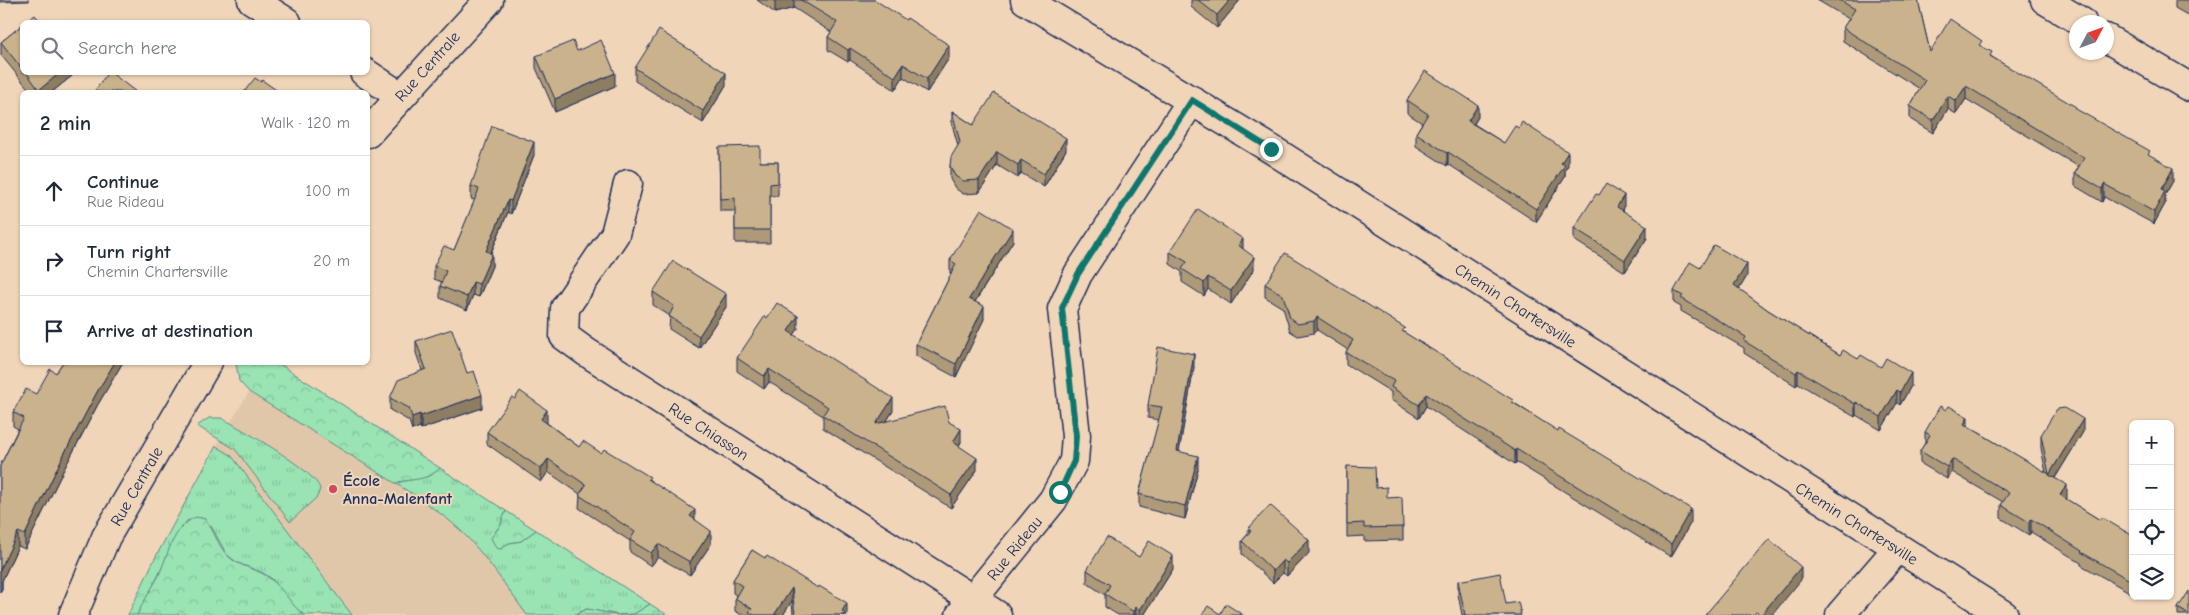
<!DOCTYPE html>
<meta charset="utf-8">
<style>
:root{--surface:#fff;--page:#f2f2f3;--text:#1f2937;--muted:#747a83;--line:#e0e1e3}
body{margin:0;font-family:"Comic Neue",sans-serif;background:var(--page);color:var(--text)}
.controls{position:absolute;right:15px;bottom:15px;display:grid;overflow:hidden;border-radius:8px;box-shadow:0 1px 4px #0004}
.controls button{width:45px;height:45px;display:grid;place-items:center;padding:0;border:0;border-bottom:1px solid var(--line);background:var(--surface);color:var(--text);font:25px sans-serif}
.compass{position:absolute;left:2069px;top:15px;width:45px;height:45px;border-radius:50%;background:var(--surface);box-shadow:0 1px 4px #0004;rotate:49deg}
.stop{position:absolute;width:15px;height:15px;margin:-11px;border:4px solid #0f766e;border-radius:50%;background:#fff}
.stop.end{background:#0f766e;border-color:#fff;box-shadow:0 1px 5px #0008}
.list{margin:0;padding:0;list-style:none}
h2{display:flex;justify-content:space-between;align-items:center;height:65px;margin:0;padding:0 20px;font-size:21px}
h2 small{font-size:16px;font-weight:400;color:var(--muted)}
.list li{display:grid;grid-template-columns:32px 1fr auto;gap:15px;align-items:center;box-sizing:border-box;height:70px;padding:0 20px;border-top:1px solid var(--line)}
.list b{display:block;font-size:19px;white-space:nowrap}
.list p{margin:0;font-size:16px;white-space:nowrap;color:var(--muted)}
.list em{font-size:16px;font-style:normal;color:var(--muted)}
.icon{flex:none;width:28px;height:28px;fill:none;stroke:currentColor;stroke-width:2;stroke-linecap:round;stroke-linejoin:round}
.map{position:relative;flex:none;width:2189px;height:615px;overflow:hidden}
.search{position:absolute;background:var(--surface);box-shadow:0 1px 4px #0004;left:20px;top:20px;width:350px;height:55px;display:flex;align-items:center;gap:12px;box-sizing:border-box;padding:0 18px;border-radius:8px;color:var(--muted);font-size:19px}
.panel{position:absolute;background:var(--surface);box-shadow:0 1px 4px #0004;left:20px;top:90px;width:350px;height:275px;border-radius:8px}
.map>svg:first-child{display:block}
.built{fill:#e1c7a9}
.grass{fill:url(#grass-tufts);stroke:#5a8988}
.forest{fill:url(#forest-crowns);stroke:#5a8988}
.lines{fill:none;stroke-linecap:round;stroke-linejoin:round}
.minor-casing{stroke:#1b2f5e;stroke-width:31}
.tertiary-casing{stroke:#1b2f5e;stroke-width:31}
.minor{stroke:#f1d5b8;stroke-width:28}
.tertiary{stroke:#f1d5b8;stroke-width:28}
.wall{fill:#ae9978;stroke:#1b2f5e}
.shaded-wall{fill:#8d7d62;stroke:#1b2f5e}
.building{fill:#cab28c;stroke:#1b2f5e}
.route{stroke:#0f766e;stroke-width:6}
.poi-dot{fill:#d1495b;stroke:#f1d5b8;stroke-width:2}
.labels{text-anchor:middle;stroke-width:4;stroke-linejoin:round;paint-order:stroke}
.street-label{font-size:16px;fill:#1b2f5e;stroke:#f1d5b8}
.poi-label{font-size:16px;font-weight:bold;fill:#1b2f5e;stroke:#f1d5b8;text-anchor:start}
</style>
<div class="map">
<svg width="2189" height="615" viewBox="0 0 2189 615">
<defs>
<pattern id="grass-tufts" width="24" height="20" patternUnits="userSpaceOnUse" patternTransform="scale(1.25)"><rect width="24" height="20" fill="#9ae3b2"/><path d="M3 7l-1-3M5 7V3M7 7l1-3M15 17l-1-3M17 17v-4M19 17l1-3" fill="none" stroke="#84c39c"/></pattern>
<pattern id="forest-crowns" width="20" height="18" patternUnits="userSpaceOnUse" patternTransform="scale(1.25)"><rect width="20" height="18" fill="#9ae3b2"/><path d="M2 6a3 3 0 1 1 6 0M12 15a3 3 0 1 1 6 0" fill="none" stroke="#84c39c"/></pattern>
</defs>
<rect width="100%" height="100%" fill="#f1d5b8"/>
<filter id="ink" filterUnits="userSpaceOnUse"><feTurbulence type="fractalNoise" baseFrequency=".02" numOctaves="2"/><feDisplacementMap in="SourceGraphic" scale="10" xChannelSelector="R" yChannelSelector="G"/><feConvolveMatrix kernelMatrix="1 2 1 2 8 2 1 2 1" color-interpolation-filters="sRGB"/></filter>
<g filter="url(#ink)">
<!-- built -->
<path class="built" d="M236,362l42,1 389,252h-539l26,-55 62,-114 33,-54 -10,-11z"/>
<!-- grass -->
<g class="grass">
<path d="M209,418h12l10,5c17,10 86,49 89,66l-3,8 -27,25 -55,-73 -38,-23z"/>
<path d="M216,446l15,9 121,160h-48l-9,-7 -23,-29 -9,-6 -25,-10 -11,-8 -16,-29 -23,-6c-16,16 -20,37 -30,56 -6,13 -14,26 -21,39h-9l26,-55z"/>
<path d="M440,468l66,43 -6,15 -6,7 7,16 8,-6 12,-2 15,-11 114,74 -16,10 -16,1 -31,-6 -13,6h-47c-21,-28 -41,-60 -67,-85 -19,-18 -42,-32 -65,-47l35,-7z"/>
</g>
<!-- forest -->
<g class="forest">
<path d="M236,363h42l162,105c-14,14 -28,10 -45,15l-146,-91 -10,-11z"/>
<path d="M506,511l30,19 -15,11 -12,2 -8,6 -5,-1 -5,-10 9,-12z"/>
<path d="M196,517l9,2c9,11 13,27 23,37 12,12 31,12 44,24 12,10 19,25 32,35h-167c6,-13 14,-25 21,-38 10,-21 14,-50 38,-60z"/>
<path d="M650,604l17,11h-48l15,-1z"/>
<path d="M587,609l31,6h-44z"/>
</g>
<g class="lines">
<!-- minor casing -->
<g class="minor-casing">
<g id="minor">
<path d="M252,0l35,22"/>
<path d="M2045,0l37,22"/>
<path d="M2106,38l83,49"/>
<path d="M364,72l36,24"/>
<path d="M628,184l-13,50 -50,74 -1,28 22,16 411,263"/>
<path d="M960,615l93,-115 21,-39 2,-25 -14,-127 16,-35 114,-174"/>
<path d="M1840,615l57,-66"/>
</g>
</g>
<!-- tertiary casing -->
<g class="tertiary-casing">
<g id="tertiary">
<path d="M1025,0l246,149 733,466"/>
<path d="M368,133l121,-133"/>
<path d="M73,615l33,-78 102,-175"/>
</g>
</g>
<!-- minor -->
<use href="#minor" class="minor"/>
<!-- tertiary -->
<use href="#tertiary" class="tertiary"/>
</g>
<!-- wall -->
<g class="wall">
<path d="M0,0h29v1l-29,1z"/>
<path d="M757,0h118l74,58 -22,34 -24,-15 -8,13 -45,-30 -2,2 -20,-12v-13l3,-5 -37,-24 -19,5z"/>
<path d="M1191,0h49l-23,28 -26,-21z"/>
<path d="M1817,0h101l12,52 52,-5 10,10 158,99 23,25 -8,14v9l-11,20 -50,-27 -2,5 -27,-16v-13l4,-6 -113,-68 -10,15 -8,-5 -15,24 -23,-14v-13l10,-17 -77,-48v-13l6,-9z"/>
<path d="M2175,0h14v16l-14,-8z"/>
<path d="M22,25v47h51v3l-21,17h-21l-30,-37v-13z"/>
<path d="M577,51l38,35 -60,26 -19,-44v-12z"/>
<path d="M635,68l91,17 -23,38 -68,-42z"/>
<path d="M1407,100l71,17 -4,7 30,19 64,22 -3,5v7l-29,45 -88,-58 -1,2 -31,-20v-13l6,-10 -15,-10z"/>
<path d="M952,111l21,14 93,25 -22,37 -23,-14 -3,5 -21,-13 -18,28 -16,1 -8,-6 -5,-9v-13l8,-20 -6,-22z"/>
<path d="M719,147l41,15h18v34h-8v47h-35v-32h-15z"/>
<path d="M534,155l-23,59 -3,-2 -17,41 1,13 -13,31 -6,-2 -6,15 -27,-12v-12l2,-4 -8,-3v-13l20,-16 21,-50 -4,-1v-13z"/>
<path d="M1624,208l-1,2 24,28 -22,34 -51,-32v-12z"/>
<path d="M1013,241l-38,61 9,17 -28,58 -40,-21v-12l35,-70 -1,-1v-13z"/>
<path d="M1243,249l11,20 -23,35 -23,-15 -4,7 -22,-14v-10l-12,-8v-12z"/>
<path d="M1700,268l47,8 -8,13 29,21 72,45 18,4 53,27 -11,19 -3,-2 -16,27 -25,-15 -1,2 -57,-34 -2,3 -52,-33v-5l-63,-37v-4l-7,-4v-12z"/>
<path d="M1265,284l140,49 108,69 178,120 -20,35 -155,-95 -1,2 -89,-58 -7,12 -28,-18v-8l-45,-28v-12l2,-2 -31,-20 -3,3 -16,3 -8,-5 -7,-23 -18,-11z"/>
<path d="M653,292l73,15 -27,41 -30,-19 1,-13 -17,-11z"/>
<path d="M767,318l31,11 -4,6 99,76 -7,11h63l12,20 -2,4 18,24 -26,38 -128,-80v-12l-54,-34 -5,7 -27,-18v-13z"/>
<path d="M416,341l51,32 15,35 -61,21 -1,-2 -8,3 -3,-9 -19,-11v-12l32,-28 -6,-17z"/>
<path d="M63,362h60l-26,44 -35,67 -37,76 -7,-3 -16,35v8l-2,3v-126l18,-37 -5,-3v-14l23,-18 20,-21z"/>
<path d="M1194,367l-15,84 19,18 -13,50 -46,-12v-13l20,-74 -11,-2v-13z"/>
<path d="M547,423l32,24 22,6 49,27 45,39 16,25 -21,31 -32,-18 -7,9 -21,-14v-11l-51,-33 1,-14 -32,-22 -7,10 -54,-38v-12z"/>
<path d="M1968,426l78,47 -5,-25v-13l42,-3 -28,46 12,20 -1,1 34,21 33,16v58l-52,-29v-2l-50,-31 -2,3 -28,-17v-13l2,-3 -51,-30 -5,7 -27,-16v-12l5,-8v-11z"/>
<path d="M1347,466l29,22 11,10 16,29v13l-39,1v-5l-17,1z"/>
<path d="M1248,529l61,24 -22,23 -4,-3 -10,10 -31,-29v-13l6,-7z"/>
<path d="M752,550l95,65h-54l-1,-14 -9,14h-41l-7,-4v-13l1,-3 -3,-2v-13z"/>
<path d="M1139,557l34,12 -29,46h-26l-13,-8v-12l-18,-12v-13z"/>
<path d="M1458,581l48,23 15,11h-59l-4,-21z"/>
<path d="M2178,608l11,7h-11z"/>
</g>
<!-- shaded-wall -->
<g class="shaded-wall">
<path d="M775,0h19v8l-19,5z"/>
<path d="M1230,0h10l-23,28v-13z"/>
<path d="M949,45v13l-22,34v-13z"/>
<path d="M850,48v12l-2,2v-12z"/>
<path d="M903,64v13l-8,13v-13z"/>
<path d="M61,72h12v3l-21,17h-13v-2z"/>
<path d="M615,73v13l-60,26v-13z"/>
<path d="M726,73v12l-23,38v-12z"/>
<path d="M1966,86v13l-10,15v-13z"/>
<path d="M1948,96v13l-15,24v-13z"/>
<path d="M1478,105v12l-10,16v-12z"/>
<path d="M1066,138v12l-22,37v-13z"/>
<path d="M534,142v13l-23,59v-13z"/>
<path d="M997,152v13l-18,28v-13z"/>
<path d="M1448,152v12l-1,2v-13z"/>
<path d="M1568,152v13l-3,5v7l-29,45v-13l25,-46z"/>
<path d="M1021,160v13l-3,5v-13z"/>
<path d="M2173,168v13l-8,14v9l-11,20v-12l8,-23z"/>
<path d="M2104,184v13l-2,5v-13z"/>
<path d="M1624,195v13l-7,12v-13z"/>
<path d="M508,200v12l-22,52v-13z"/>
<path d="M1647,226v12l-22,34v-12z"/>
<path d="M1013,229v12l-44,70v-12z"/>
<path d="M1243,239v12l-5,-6z"/>
<path d="M492,254v12l-13,31v-13z"/>
<path d="M1254,257v12l-23,35v-13z"/>
<path d="M1747,264v12l-13,22v-13z"/>
<path d="M1208,277v12l-4,7v-13z"/>
<path d="M473,282v13l-6,15v-13z"/>
<path d="M726,294v13l-27,41v-12z"/>
<path d="M984,306v13l-28,58v-13z"/>
<path d="M798,316v13l-10,15v-13z"/>
<path d="M1317,317v13l-3,3v-12z"/>
<path d="M1194,354v13l-17,96v-12z"/>
<path d="M115,362h8l-26,44 -35,67 -37,76v-14l37,-77 35,-66z"/>
<path d="M769,369v13l-5,7v-13z"/>
<path d="M1798,370v13l-2,3v-13z"/>
<path d="M1911,373v13l-11,19v-13z"/>
<path d="M1897,390v13l-16,27v-13z"/>
<path d="M1426,394v12l-7,12v-13z"/>
<path d="M482,395v13l-61,21v-13z"/>
<path d="M893,398v13l-17,26v-13z"/>
<path d="M1856,402v13l-1,2v-13z"/>
<path d="M547,410v13l-6,9v-13z"/>
<path d="M420,414v13l-8,3v-13z"/>
<path d="M1968,417v13l-4,-6z"/>
<path d="M2083,419v13l-34,56v-13z"/>
<path d="M961,429v13l-8,13v-13z"/>
<path d="M1516,449v13l-1,2v-13z"/>
<path d="M1198,456v13l-13,50v-13z"/>
<path d="M977,458v12l-26,38v-13z"/>
<path d="M548,459v13l-7,10v-13z"/>
<path d="M1952,459v13l-5,7v-12z"/>
<path d="M2067,485v13l-7,10v-13z"/>
<path d="M1691,509v13l-20,35v-13z"/>
<path d="M695,510v13l-5,-7z"/>
<path d="M2031,519v13l-2,3v-13z"/>
<path d="M711,531v13l-21,31v-13z"/>
<path d="M18,532v14l-16,35v8l-2,3v-22z"/>
<path d="M1309,540v13l-22,23v-13z"/>
<path d="M658,544v13l-7,9v-13z"/>
<path d="M1173,556v13l-29,46h-4v-5z"/>
<path d="M1283,560v13l-10,10v-12z"/>
<path d="M1801,567v13l-29,35h-11z"/>
<path d="M792,588v13l-9,14h-9z"/>
<path d="M847,603v12h-5v-4z"/>
<path d="M1136,607v8h-2v-3z"/>
</g>
<!-- building -->
<g class="building">
<path d="M801,0h74l31,20 1,-2 42,27 -22,34 -24,-15 -8,13 -45,-29 -2,2 -20,-13 9,-15z"/>
<path d="M1198,0h32l-13,15z"/>
<path d="M1839,0h79l12,52 20,-33 32,22 -3,4 13,7 -2,4 86,51v2l74,42 -2,3 25,14 -11,21 3,2 -11,21 -50,-28 -2,5 -27,-16 9,-15 -118,-72 -10,15 -8,-5 -15,24 -23,-14 15,-26 -82,-52 12,-19z"/>
<path d="M35,15l6,7h-15z"/>
<path d="M22,25v44l-21,-27z"/>
<path d="M659,30l67,43 -23,38 -68,-43z"/>
<path d="M601,40l14,33 -60,26 -19,-43 37,-15 4,10z"/>
<path d="M1425,71l53,34 -10,16 36,22 11,-17 4,2 3,-6 46,30 -7,11 4,2 -29,44 -88,-57 -1,1 -31,-20 12,-19 -21,-14z"/>
<path d="M26,72h35l-22,18z"/>
<path d="M108,72h2l26,20h-42z"/>
<path d="M255,78l6,4 1,-2 17,12h-35z"/>
<path d="M994,93l72,45 -22,36 -23,-14 -3,5 -21,-13 -18,28 -16,1 -8,-5 -5,-10 1,-9 9,-15 -8,-31 21,14z"/>
<path d="M492,126l42,16 -23,59 -3,-1 -22,51 6,3 -13,30 -6,-2 -6,15 -27,-11 6,-15 -12,-5 10,-20 10,4 25,-61 -8,-3z"/>
<path d="M760,146v16h18v21l-8,1v46h-35v-32l-15,1 -1,-52z"/>
<path d="M1606,184l18,11 -7,12 30,19 -22,34 -51,-32 22,-34 3,1z"/>
<path d="M981,209l32,20 -44,70 15,7 -28,58 -40,-20 40,-80 -6,-4z"/>
<path d="M1198,209l45,30 -5,6 16,12 -23,34 -23,-14 -4,6 -22,-14 5,-7 -17,-10z"/>
<path d="M1714,245l33,19 -13,21 34,25 72,45 3,-5 15,9 3,-4 20,12 5,-9 25,15 -11,19 -3,-2 -16,27 -25,-15 -1,2 -57,-34 -2,3 -52,-32 2,-4 -65,-39 2,-2 -9,-5 16,-29 10,6z"/>
<path d="M1285,253l120,75 -3,3 111,69 -1,2 46,29 1,-2 132,80 -20,35 -155,-95 -1,2 -89,-57 -7,11 -28,-18 3,-6 -48,-29 7,-12 -36,-23 -3,4 -16,3 -8,-6 -7,-23 -18,-11z"/>
<path d="M673,261l53,33 -27,42 -30,-20 5,-10 -21,-14z"/>
<path d="M777,303l21,13 -10,15 105,67 -17,26 69,-18 4,16 12,7 -8,13 24,16 -26,37 -128,-80 5,-8 -59,-38 -5,7 -27,-18 28,-42 2,2z"/>
<path d="M452,329l15,44 7,-2 8,24 -61,21 -1,-2 -8,3 -3,-9 -19,-10 8,-18 28,-11 -10,-28z"/>
<path d="M1158,347l36,7 -17,97 21,5 -13,50 -46,-12 23,-87 -14,-2z"/>
<path d="M63,362h52l-18,30 -35,66 -37,77 -7,-3 -18,38v-104l24,-48 -11,-6 13,-23 10,5 14,-25 6,4z"/>
<path d="M520,391l27,19 -6,9 38,28 4,-6 18,12 3,-4 46,28 -2,2 47,31 -5,6 21,15 -21,31 -32,-18 -7,9 -21,-13 5,-8 -56,-37 7,-10 -38,-26 -7,10 -54,-37 25,-35 3,2z"/>
<path d="M1940,406l6,4 3,-4 19,11 -4,7 85,50 -8,-39 16,-26 8,-1 18,11 -34,56 18,10 -7,10 40,25 1,-3 32,19v46l-52,-30 1,-1 -51,-32 -2,3 -28,-17 8,-12 -57,-34 -5,8 -27,-16 10,-16 -5,-3z"/>
<path d="M1347,466l28,1 1,21 11,-1v11l15,-1 1,30 -39,1v-5l-17,1z"/>
<path d="M1270,505l39,35 -22,23 -4,-3 -10,11 -31,-30 9,-10 -3,-2z"/>
<path d="M1107,537l32,20 10,-16 24,15 -33,54 -4,-3 -2,5 -29,-18 5,-9 -23,-15z"/>
<path d="M1769,539l32,28 -40,48 -5,-3 -3,3h-48z"/>
<path d="M752,550l13,8 2,-2 51,32 1,-2 28,17 -5,8 3,2 -1,1 1,1h-50l-3,-27 -18,27h-20l-5,-3 3,-3 -17,-11 7,-12 -9,-6z"/>
<path d="M1500,573l6,31 12,-2 3,13h-56l-7,-34z"/>
<path d="M2189,591v24l-11,-7z"/>
<path d="M1226,604l17,11h-41l6,-9 12,8z"/>
</g>
</g>
<g class="lines" filter="url(#ink)">
<!-- route -->
<path class="route" d="M1060,492l14,-31 2,-25 -14,-128 16,-34 114,-174 79,49"/>
</g>
<!-- markers -->
<circle class="poi-dot" cx="333" cy="489" r="5"/>
<g class="labels">
<!-- street labels -->
<g class="street-label">
<text transform="translate(427 66) rotate(-48)" y="6">Rue Centrale</text>
<text transform="translate(1516 305) rotate(33)" y="6">Chemin Chartersville</text>
<text transform="translate(709 431) rotate(33)" y="6">Rue Chiasson</text>
<text transform="translate(136 486) rotate(-60)" y="6">Rue Centrale</text>
<text transform="translate(1857 523) rotate(32)" y="6">Chemin Chartersville</text>
<text transform="translate(1014 548) rotate(-51)" y="6">Rue Rideau</text>
</g>
<!-- poi labels -->
<g class="poi-label">
<text x="343" y="486">École<tspan x="343" dy="18">Anna-Malenfant</tspan></text>
</g>
</g>
</svg>
<div class="controls">
<button>+</button>
<button>−</button>
<button><svg class="icon" aria-label="locate" viewBox="0 0 24 24"><circle cx="12" cy="12" r="6"/><path d="M12 2v4M12 18v4M2 12h4M18 12h4"/></svg></button>
<button><svg class="icon" aria-label="layers" viewBox="0 0 24 24"><path d="M12 4l9 5-9 5-9-5zM3 14l9 5 9-5"/></svg></button>
</div>
<svg class="compass" viewBox="-18 -18 36 36"><path d="M0-13l5 13h-10z" fill="#e53935"/><path d="M0 13l5-13h-10z" fill="#747a83"/></svg>
<div class="stop" style="left:1060px;top:492px"></div>
<div class="stop end" style="left:1271px;top:149px"></div>
<div class="search"><svg class="icon" aria-label="search" viewBox="0 0 24 24"><circle cx="10" cy="10" r="6"/><path d="M15 15l6 6"/></svg>Search here</div>
<section class="panel">
<h2>2 min<small>Walk · 120 m</small></h2>
<ul class="list">
<li><svg class="icon" aria-label="ahead" viewBox="0 0 24 24"><path d="M12 20V5M6 11l6-6 6 6"/></svg><div><b>Continue</b><p>Rue Rideau</p></div><em>100 m</em></li>
<li><svg class="icon" aria-label="right" viewBox="0 0 24 24"><path d="M7 20v-9h11M14 6l5 5-5 5"/></svg><div><b>Turn right</b><p>Chemin Chartersville</p></div><em>20 m</em></li>
<li><svg class="icon" aria-label="arrive" viewBox="0 0 24 24"><path d="M6 21V4h12l-3 4 3 4H6"/></svg><div><b>Arrive at destination</b></div></li>
</ul>
</section>
</div>
